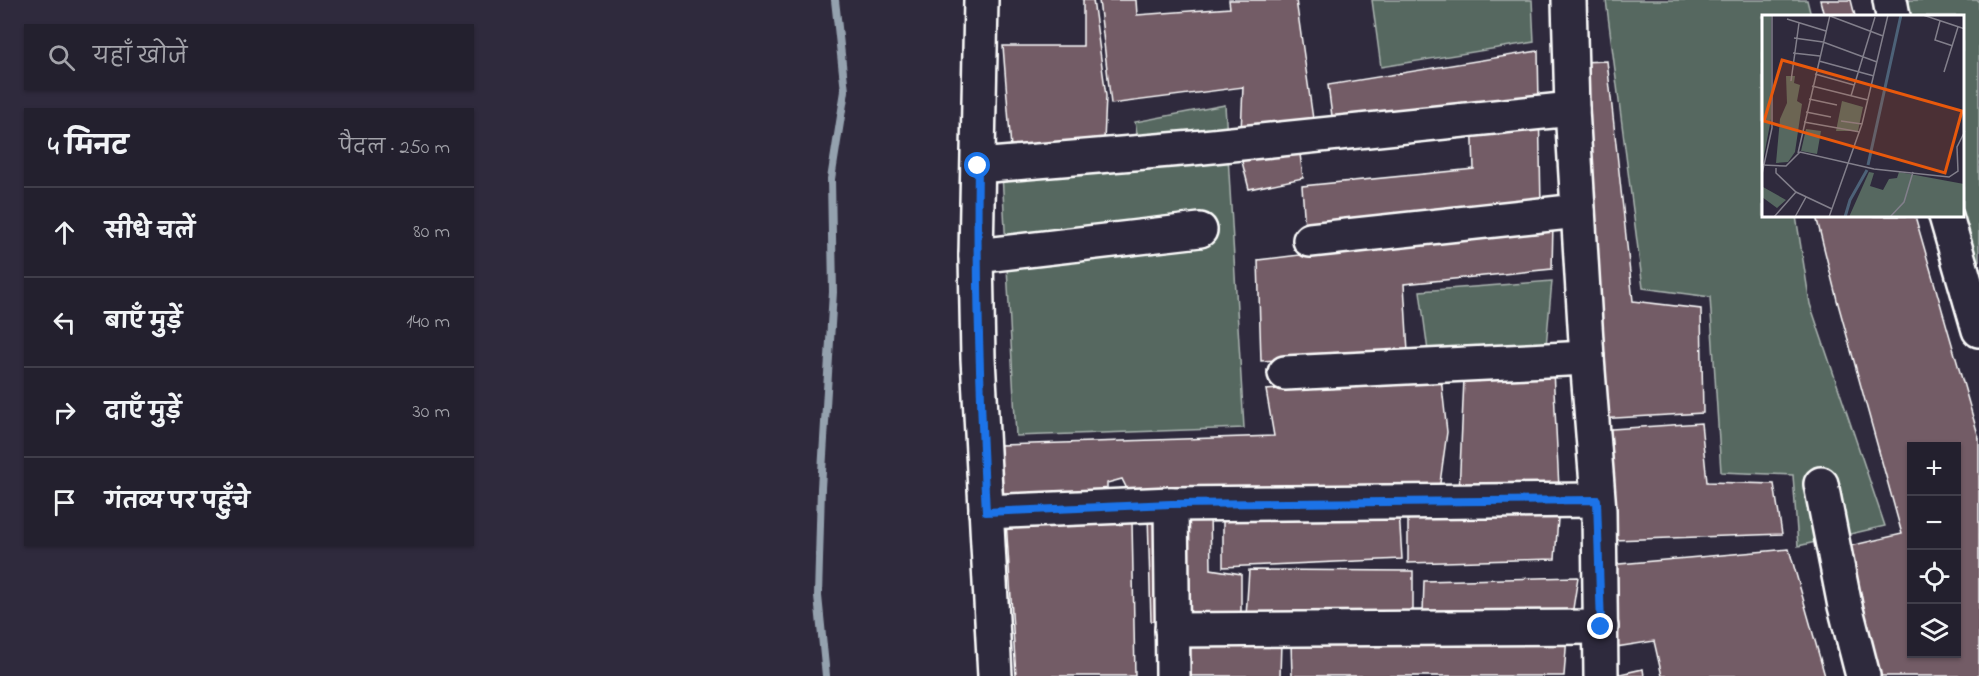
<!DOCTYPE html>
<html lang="hi">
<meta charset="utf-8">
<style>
:root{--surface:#23202e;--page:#2f2d3a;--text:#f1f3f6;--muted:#a3a3aa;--line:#403e4a}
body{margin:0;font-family:"Indie Flower","Playpen Sans Deva",sans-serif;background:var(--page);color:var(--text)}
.controls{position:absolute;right:18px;bottom:18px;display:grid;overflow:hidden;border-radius:0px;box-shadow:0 2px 4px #0004}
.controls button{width:54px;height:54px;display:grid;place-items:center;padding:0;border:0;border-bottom:2px solid var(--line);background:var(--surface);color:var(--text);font:30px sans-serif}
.stop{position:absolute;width:18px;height:18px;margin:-14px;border:4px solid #1a73e8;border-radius:50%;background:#fff}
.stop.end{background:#1a73e8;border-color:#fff;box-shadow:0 2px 6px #0008}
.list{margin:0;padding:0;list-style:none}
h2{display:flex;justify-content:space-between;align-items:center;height:78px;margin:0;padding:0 24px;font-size:26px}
h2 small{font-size:20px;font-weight:400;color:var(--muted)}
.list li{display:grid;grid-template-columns:39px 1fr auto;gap:18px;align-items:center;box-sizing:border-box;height:90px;padding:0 24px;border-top:2px solid var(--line)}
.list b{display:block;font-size:22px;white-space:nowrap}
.list em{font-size:20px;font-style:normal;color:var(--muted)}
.icon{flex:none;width:33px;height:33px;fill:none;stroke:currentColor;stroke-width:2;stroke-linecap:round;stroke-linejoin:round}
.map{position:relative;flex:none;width:1979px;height:676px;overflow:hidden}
.search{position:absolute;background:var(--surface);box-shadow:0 2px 4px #0004;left:24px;top:24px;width:450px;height:66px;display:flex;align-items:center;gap:15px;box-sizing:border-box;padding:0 21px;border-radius:0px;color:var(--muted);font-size:22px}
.panel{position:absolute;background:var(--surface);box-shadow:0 2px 4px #0004;left:24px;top:108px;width:450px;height:438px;border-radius:0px}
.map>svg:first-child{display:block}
.green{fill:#566860;stroke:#aab4b0;stroke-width:1.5}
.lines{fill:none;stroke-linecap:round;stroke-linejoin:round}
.stream{stroke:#94a1ae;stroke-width:8}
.building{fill:#735b66;stroke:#fff;stroke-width:1.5;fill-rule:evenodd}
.minor-casing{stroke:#fff;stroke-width:38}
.secondary-casing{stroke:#fff;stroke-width:38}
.minor{stroke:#2f2a3d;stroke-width:33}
.secondary{stroke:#2f2a3d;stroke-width:33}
.route{stroke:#1a73e8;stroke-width:8}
.inset-river{fill:none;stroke:#4d6278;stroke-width:3}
.inset-road{fill:none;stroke:#827f8b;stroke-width:1.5}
.view{fill:#e8590c;fill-opacity:0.15;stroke:#e8590c;stroke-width:3}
.inset-edge{fill:none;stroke:#fff;stroke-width:3}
</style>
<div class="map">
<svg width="1979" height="676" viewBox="0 0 1979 676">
<rect width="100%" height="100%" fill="#2f2a3d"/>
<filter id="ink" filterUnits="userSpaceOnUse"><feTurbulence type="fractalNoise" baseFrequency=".0167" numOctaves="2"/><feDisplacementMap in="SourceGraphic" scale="12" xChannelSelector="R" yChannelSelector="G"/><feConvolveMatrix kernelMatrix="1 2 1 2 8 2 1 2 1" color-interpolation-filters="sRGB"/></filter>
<g filter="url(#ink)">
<!-- green -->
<g class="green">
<path d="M1372,0h160l2,42 -153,25z"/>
<path d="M1606,0h201l4,16h-48v200h33l14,88 75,222 -87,20 -5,-71 -72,-3 -11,-175 -67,-9z"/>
<path d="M1909,0h70v271l-16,-56 -1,-199h-52z"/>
<path d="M1225,105l19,323 -228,8 -14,-263 139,-17 -6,-34z"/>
<path d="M1552,281l-6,65 -118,5 -8,-60z"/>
</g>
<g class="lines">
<!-- stream -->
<path class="stream" d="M826,676l-8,-80 3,-108 12,-196 -2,-113 14,-88 -10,-91"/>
</g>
<!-- building -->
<g class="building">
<path d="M1083,0h10l13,96 -2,45 -93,7 -8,-102h80z"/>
<path d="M1099,0h37l1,15 93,-7 -1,-8h67l19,133 -18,-3 6,48 -54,11 -9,-35 3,-67 -132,17z"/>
<path d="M1820,0h31l4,16h-31z"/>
<path d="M1538,51l3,155 -236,22 -3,-42 172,-17 -2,-53 -139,8 -5,-39z"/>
<path d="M1607,61l26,240 68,8 2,104 -105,6 -18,-357z"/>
<path d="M1816,216h99l64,222v238h-113l-47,-123 83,-19 -65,-234zM1912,446h44v208h-44z"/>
<path d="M1553,224l-1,45 -148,15 4,68 -147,9 -3,-101z"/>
<path d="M1553,370l6,118 -100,4 5,-113z"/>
<path d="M1441,378l6,54 -8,58 -308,7 -9,-18 -15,4v12l-104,2 -3,-52 274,-9 -8,-46z"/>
<path d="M1701,423l6,59 67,2 8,50 -168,6 -17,-110z"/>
<path d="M1559,505l-4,54 -147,4v-54z"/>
<path d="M1399,511l3,48 -179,8v-49z"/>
<path d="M1210,512l1,57 30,5v49l-90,-2 -3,-107z"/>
<path d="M1006,520l126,2 3,154h-119z"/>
<path d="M1789,549l36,127h-163l-8,-35 -51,8 5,-84z"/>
<path d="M1249,570l164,1v41l-167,5z"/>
<path d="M1578,577l-6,38 -149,-1 1,-33z"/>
<path d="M1567,636l-3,40h-272l-1,-34z"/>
<path d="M1159,638l122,4 -1,34h-124z"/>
<path d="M1643,669l1,7h-33z"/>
</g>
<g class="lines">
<!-- minor casing -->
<g class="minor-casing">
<g id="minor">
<path d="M1569,0l3,109 15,249 12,152 2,166"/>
<path d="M1890,0l3,16"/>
<path d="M978,166l215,-18 379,-39"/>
<path d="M1946,216l33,114"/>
<path d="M1310,240l268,-29"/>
<path d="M976,256l224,-26"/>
<path d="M1285,373l302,-15"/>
<path d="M1821,484l24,122 18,70"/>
<path d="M1171,504l2,172"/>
<path d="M986,512l185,-8 426,-4"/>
<path d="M1172,630l429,-3"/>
</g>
</g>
<!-- secondary casing -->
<g class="secondary-casing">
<path id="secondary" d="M981,0l-5,256 2,102 17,318"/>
</g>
<!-- minor -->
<use href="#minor" class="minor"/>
<!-- secondary -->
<use href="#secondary" class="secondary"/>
</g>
</g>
<g class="lines" filter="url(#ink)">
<!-- route -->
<path class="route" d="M978,166c-2,116 2,231 8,346l185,-8 426,-4 4,127"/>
</g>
<!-- overview -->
<g transform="translate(1762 15)">
<rect width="202" height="202" fill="#2f2a3d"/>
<path d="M0,0h9v104l-8,42zM24,61h9l-1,7 6,2 -3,16 5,3 -7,48 -7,10 -12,1 4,-44 7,-16zM80,86l21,6 -5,24h-22zM44,114l15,2 -4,23 -16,-3zM107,157l5,1 -4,13 13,4 6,-11 8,-1 2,-6 65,12v33h-115zM1,172l23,13 -9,8 -15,-11z" fill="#566860"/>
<path class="inset-river" d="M106,150l33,-150M83,202l5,-17 17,-30"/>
<path class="inset-road" d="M161,0l42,14M68,1l53,20M25,4l39,12M178,6l-5,19 18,6M32,23l29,4 54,20M31,38l27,3M57,46l55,15M182,57l14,-45M53,59l39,11M29,66l8,-58M50,71l56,14M89,81l24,-79M47,84l28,6M44,97l25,5M79,106l21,3M42,107l56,10M36,138l32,-138M0,150l24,1 14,-14 74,17 75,8 9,-6 -1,-24 8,-16M14,153v5l20,19 36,17M0,159l10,-46v-113M12,202l22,-25M33,202l11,-20M67,202l33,-93 26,-109M128,202l14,-15 9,-30"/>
<path class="view" d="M20,45l180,51 -17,62 -181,-52z"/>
<rect width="202" height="202" class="inset-edge"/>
</g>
</svg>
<div class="controls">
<button>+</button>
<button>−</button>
<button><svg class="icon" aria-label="locate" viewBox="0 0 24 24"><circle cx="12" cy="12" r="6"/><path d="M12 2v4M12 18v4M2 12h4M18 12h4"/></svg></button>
<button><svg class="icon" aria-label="layers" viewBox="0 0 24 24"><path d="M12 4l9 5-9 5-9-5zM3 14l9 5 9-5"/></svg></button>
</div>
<div class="stop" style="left:978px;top:166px"></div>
<div class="stop end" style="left:1601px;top:627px"></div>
<div class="search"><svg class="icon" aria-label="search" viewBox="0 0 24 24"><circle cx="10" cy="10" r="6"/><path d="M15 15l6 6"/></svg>यहाँ खोजें</div>
<section class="panel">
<h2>4 मिनट<small>पैदल · 250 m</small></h2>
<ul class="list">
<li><svg class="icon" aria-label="ahead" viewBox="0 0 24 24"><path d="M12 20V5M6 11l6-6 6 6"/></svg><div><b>सीधे चलें</b></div><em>80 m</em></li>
<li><svg class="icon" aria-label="left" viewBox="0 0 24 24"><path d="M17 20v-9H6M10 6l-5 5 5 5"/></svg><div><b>बाएँ मुड़ें</b></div><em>140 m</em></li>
<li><svg class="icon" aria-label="right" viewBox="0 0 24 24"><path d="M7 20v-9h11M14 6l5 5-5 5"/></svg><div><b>दाएँ मुड़ें</b></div><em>30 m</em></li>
<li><svg class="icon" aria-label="arrive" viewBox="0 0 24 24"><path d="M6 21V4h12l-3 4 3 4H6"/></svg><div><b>गंतव्य पर पहुँचे</b></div></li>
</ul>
</section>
</div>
